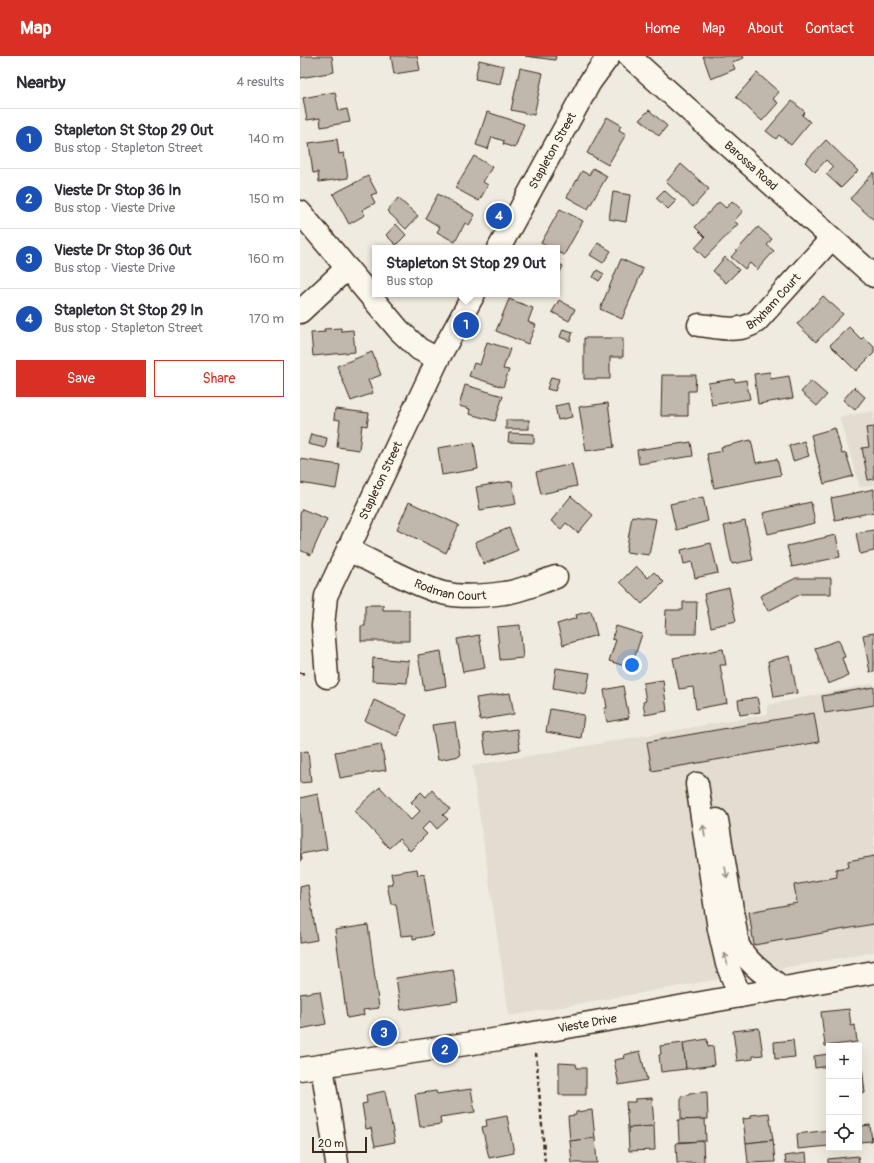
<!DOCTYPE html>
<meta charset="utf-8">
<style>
:root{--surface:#fff;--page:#f7f7f7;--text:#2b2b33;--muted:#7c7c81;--line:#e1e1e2;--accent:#d93025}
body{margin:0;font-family:Pangolin,sans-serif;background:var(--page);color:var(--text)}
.controls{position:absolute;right:12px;bottom:12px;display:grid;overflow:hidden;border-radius:0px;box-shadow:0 4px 16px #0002}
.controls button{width:36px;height:36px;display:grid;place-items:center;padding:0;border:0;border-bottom:1px solid var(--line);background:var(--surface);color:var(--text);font:20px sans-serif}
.scale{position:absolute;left:12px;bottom:10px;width:55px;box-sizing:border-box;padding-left:4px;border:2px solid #3b2a1e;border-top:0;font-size:11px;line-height:14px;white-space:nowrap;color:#3b2a1e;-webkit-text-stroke:3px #fbf7ec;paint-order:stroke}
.you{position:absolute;left:332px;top:609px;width:14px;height:14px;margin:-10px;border:3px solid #fff;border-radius:50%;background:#1a73e8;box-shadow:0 0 0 6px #1a73e833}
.badge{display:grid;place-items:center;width:26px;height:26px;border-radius:50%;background:var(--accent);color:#fff;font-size:13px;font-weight:700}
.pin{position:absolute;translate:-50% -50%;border:2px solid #fff;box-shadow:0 1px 4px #0006}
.popup{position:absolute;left:72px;top:189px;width:188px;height:52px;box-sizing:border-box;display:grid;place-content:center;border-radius:0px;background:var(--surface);filter:drop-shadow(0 1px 3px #0005);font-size:13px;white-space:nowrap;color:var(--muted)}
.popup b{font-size:15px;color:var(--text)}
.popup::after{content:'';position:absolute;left:50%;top:100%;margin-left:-8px;border:8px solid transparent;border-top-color:var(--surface)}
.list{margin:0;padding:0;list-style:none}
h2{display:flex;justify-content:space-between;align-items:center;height:52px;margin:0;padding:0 16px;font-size:17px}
h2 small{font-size:13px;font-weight:400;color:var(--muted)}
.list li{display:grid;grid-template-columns:26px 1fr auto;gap:12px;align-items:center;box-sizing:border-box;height:60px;padding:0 16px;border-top:1px solid var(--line)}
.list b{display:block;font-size:15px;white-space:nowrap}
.list p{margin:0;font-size:13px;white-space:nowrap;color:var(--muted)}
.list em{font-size:13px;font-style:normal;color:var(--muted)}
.actions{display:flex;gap:8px;padding:12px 16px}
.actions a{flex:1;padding:9px 0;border:1px solid var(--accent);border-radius:0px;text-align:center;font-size:14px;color:var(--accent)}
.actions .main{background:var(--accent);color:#fff}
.icon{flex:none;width:22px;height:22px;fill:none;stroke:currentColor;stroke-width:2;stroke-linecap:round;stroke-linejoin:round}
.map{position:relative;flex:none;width:574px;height:1107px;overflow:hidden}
header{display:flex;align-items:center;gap:24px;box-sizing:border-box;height:56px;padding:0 20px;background:var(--accent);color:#fff}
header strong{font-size:19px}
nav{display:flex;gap:22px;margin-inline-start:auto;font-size:14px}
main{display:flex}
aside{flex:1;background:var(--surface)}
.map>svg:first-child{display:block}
.built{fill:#e2dcd1}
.building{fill:#c0b8ad;stroke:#3b2a1e}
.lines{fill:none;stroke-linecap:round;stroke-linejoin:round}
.minor-casing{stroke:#3b2a1e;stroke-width:25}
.path{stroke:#3b2a1e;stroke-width:2.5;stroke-dasharray:4 3;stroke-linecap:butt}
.minor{stroke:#fbf7ec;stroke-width:22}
.oneway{stroke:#9b9085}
.labels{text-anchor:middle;stroke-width:3;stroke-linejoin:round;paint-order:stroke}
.street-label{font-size:12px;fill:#3b2a1e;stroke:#fbf7ec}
</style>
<header>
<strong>Map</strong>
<nav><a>Home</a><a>Map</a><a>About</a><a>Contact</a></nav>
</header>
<main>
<aside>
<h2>Nearby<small>4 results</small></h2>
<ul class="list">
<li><span class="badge" style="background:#1a4fb4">1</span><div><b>Stapleton St Stop 29 Out</b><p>Bus stop · Stapleton Street</p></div><em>140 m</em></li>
<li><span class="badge" style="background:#1a4fb4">2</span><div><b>Vieste Dr Stop 36 In</b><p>Bus stop · Vieste Drive</p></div><em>150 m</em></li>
<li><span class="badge" style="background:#1a4fb4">3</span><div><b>Vieste Dr Stop 36 Out</b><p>Bus stop · Vieste Drive</p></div><em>160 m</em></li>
<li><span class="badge" style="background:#1a4fb4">4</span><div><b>Stapleton St Stop 29 In</b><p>Bus stop · Stapleton Street</p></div><em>170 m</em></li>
</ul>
<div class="actions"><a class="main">Save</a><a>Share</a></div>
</aside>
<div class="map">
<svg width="574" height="1107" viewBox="0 0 574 1107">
<rect width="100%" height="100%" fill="#f0ebe0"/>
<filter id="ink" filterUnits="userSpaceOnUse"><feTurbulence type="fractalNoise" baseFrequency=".025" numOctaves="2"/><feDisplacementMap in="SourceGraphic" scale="8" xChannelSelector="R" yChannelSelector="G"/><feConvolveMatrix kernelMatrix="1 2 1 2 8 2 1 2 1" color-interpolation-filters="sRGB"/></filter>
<g filter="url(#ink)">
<!-- built -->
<g class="built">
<path d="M574,355v74l-14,2 -21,-70z"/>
<path d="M574,627v269l-365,64 -37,-250 296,-52 -1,-9z"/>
</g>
<!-- building -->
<g class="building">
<path d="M0,0h32l2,16 -34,6z"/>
<path d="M91,0h26l3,14 -26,4z"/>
<path d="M225,0h31l-1,4z"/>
<path d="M403,0h40l1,2 -12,4 3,7 -24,10z"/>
<path d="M179,4l25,6 -4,18 -25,-5z"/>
<path d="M220,12l23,5 -9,42 -23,-5z"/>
<path d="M457,17l22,19 -6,7 5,4 -16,18 -26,-24z"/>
<path d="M35,36l4,19 8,-2 3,13 -29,5 -1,-9 -13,2 -4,-22z"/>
<path d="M492,45l13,11 -3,3 8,7 -19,23 -12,-10 -3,4 -10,-8z"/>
<path d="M349,54l18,16 -8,10 -19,-17z"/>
<path d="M187,56l37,12 -9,24 -12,-4 1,-3 -12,-4 -4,12 -12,-4z"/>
<path d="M307,61l14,8 -2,5 7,4 -18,31 -21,-12z"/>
<path d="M37,83l2,15 5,-1 4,25 -29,4 -1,-10 -5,1 -4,-30z"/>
<path d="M526,84l32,31 -17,17 -15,-14 7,-7 -7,-7 -11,12 -10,-10z"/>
<path d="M174,100l18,11 -9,15 5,3 -9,16 -24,-13z"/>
<path d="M381,108l28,25 -16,18 -27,-25z"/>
<path d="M293,112l14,8 -19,33 -21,-12 15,-26 7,4z"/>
<path d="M574,116v48l-24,-21z"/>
<path d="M68,120l9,17 -6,2 4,8 -13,7 3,5 -16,9 -16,-30z"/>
<path d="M364,134l12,11 -8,8 -12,-11z"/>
<path d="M313,136l17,3 -4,27 -17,-3z"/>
<path d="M138,138l37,21 -6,10 -4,-2 -10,19 -18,-10 3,-5 -15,-9z"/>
<path d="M98,142l20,18 -12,13 -19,-18z"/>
<path d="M432,145l11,10 -9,10 4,3 -33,34 -10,-10 10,-11 -10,-10 24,-25 7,6z"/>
<path d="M260,153l23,12 -19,34 -7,-3v-4h-7l-9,-5z"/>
<path d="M96,168l10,11 -10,10 -10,-10z"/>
<path d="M458,171l14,12 -5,6 7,6 -17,19 -7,-7 -5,6 -14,-12z"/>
<path d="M298,187l13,8 -8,12 -13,-8z"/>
<path d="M425,201l14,13 -13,13 -13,-12z"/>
<path d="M321,203l22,10 -21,50 -22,-10z"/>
<path d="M257,207l6,3 -6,12z"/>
<path d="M297,214l7,4 -5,7 -6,-4z"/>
<path d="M523,240l20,18 -27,28 -19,-18z"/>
<path d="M209,243l24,9 -5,14 8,3 -8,19 -32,-13z"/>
<path d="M259,244l16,9 -6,12 -17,-9z"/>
<path d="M549,271l12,12 3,-2 10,10v6l-18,18 -26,-26z"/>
<path d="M41,272v3l12,-1 2,22 -42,4 -2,-23 14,-1 -1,-3z"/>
<path d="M263,273l10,3 -3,9 -10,-4z"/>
<path d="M284,282h39v19h-13v22h-26z"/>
<path d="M187,286l23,7 -7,20 6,1 -6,17 -34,-11 5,-13 6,2z"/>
<path d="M72,296l9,23 -13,5 5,13 -22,8 -14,-35z"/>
<path d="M470,316l1,7 18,-3 4,22 -35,6 -4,-30z"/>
<path d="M362,319h34l-1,16h-7v25h-27z"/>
<path d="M251,321l8,2 -4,12 -8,-2z"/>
<path d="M434,323l1,3 11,-2 4,19 -38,6 -4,-22z"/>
<path d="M511,325l16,14 -10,11 -16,-14z"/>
<path d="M165,329l38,11 -8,25 -26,-7 1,-5 -11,-3z"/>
<path d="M554,331l11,10 -10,13 -12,-10z"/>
<path d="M269,347l3,14 -14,3 -3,-14z"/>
<path d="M308,347l6,44 -28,4 -7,-44z"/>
<path d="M35,353l34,4 -2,13 -5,-1 -3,25 -22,-3 3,-27 -6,-1z"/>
<rect x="206" y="364" width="23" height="9"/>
<path d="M574,371v52l-6,1 -6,-32 7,-1 -3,-19z"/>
<path d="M535,372l7,26 4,-1 7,23 -29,8 -13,-49z"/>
<path d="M209,377l25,1v9l-26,-1z"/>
<path d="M11,378l16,4 -2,10 -17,-4z"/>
<path d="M451,384l5,23 21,-4 4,16 -67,13 -7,-34 15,-3 -1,-4z"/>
<path d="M504,385l5,15 -16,5 -4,-15z"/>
<path d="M174,386l4,27 -36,6 -4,-27z"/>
<path d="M391,386l2,14 -54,8 -2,-14z"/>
<path d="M0,403l40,6 -4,24 -36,-6z"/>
<path d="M272,408l5,22 -36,8 -5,-22z"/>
<path d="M212,425l4,23 -36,6 -4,-23z"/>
<path d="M574,433v23l-39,8 -4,-22z"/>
<path d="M271,440l22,19 -15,18 -12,-10 -5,6 -10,-8z"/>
<path d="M403,441l5,24 -32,9 -6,-26z"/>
<path d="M109,446l50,23 -13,28 -49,-24z"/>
<path d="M511,446l4,21 -47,11 -5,-21z"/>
<path d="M2,453l25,10 -16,36 -11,-5v-36z"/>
<path d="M332,460l24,3 -7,36 -23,-3z"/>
<path d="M445,465l8,39 -21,4 -8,-38z"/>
<path d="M209,472l9,22 -34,14 -9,-22z"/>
<path d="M574,474v21l-14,3 -4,-21z"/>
<path d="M536,479l4,22 -48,10 -5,-21z"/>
<path d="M411,487l7,30 -23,5 -3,-16 -8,2 -3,-14z"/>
<path d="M336,510l12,12 6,-6 10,10 -22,22 -22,-22z"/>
<path d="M496,522h35v16h-30l-33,17 -8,-15z"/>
<path d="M429,532l7,33 -25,6 -7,-33z"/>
<path d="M383,546h14l-1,32h-31l1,-24h17z"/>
<path d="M65,549h18v5h26v31h-48v-15h4z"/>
<path d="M291,555l6,24 -34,10 -6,-21 20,-6 -1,-3z"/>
<path d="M220,569l3,33 -23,2 -3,-33z"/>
<path d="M316,570l26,8 -11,34 -22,-7 7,-21 -4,-1z"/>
<path d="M574,577v38l-4,1 -7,-37z"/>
<path d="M179,579l6,33 -22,4 -6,-33z"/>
<path d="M539,584l6,17 -3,1 6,18 -20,8 -13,-36z"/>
<path d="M423,593l3,16h-6l7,38 -31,6 -3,-22 -14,2 -6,-31z"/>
<path d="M141,595l5,35 -22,4 -6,-35z"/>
<path d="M490,600l7,37 -23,4 -6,-36z"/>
<path d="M73,602l36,3 -2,22 -35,-2z"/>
<path d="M256,612l34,5 -4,21 -33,-6z"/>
<path d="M363,624l4,31 -22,4 -2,-13 3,-1 -3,-18z"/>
<path d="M323,630l6,32 -22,4 -3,-14h3l-3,-18z"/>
<path d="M574,631v18l-49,8 -3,-17z"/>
<path d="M210,637l4,21 -34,6 -4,-22z"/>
<path d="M457,641l3,15 -20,3 -2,-15z"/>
<path d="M74,644l33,15 -10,21 -32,-15z"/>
<path d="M250,653l34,6 -3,23 -35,-6z"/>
<path d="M514,657l5,29 -167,29 -5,-29z"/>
<path d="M155,666l5,34 -22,4 -6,-35z"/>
<path d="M217,673l3,21 -34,5 -3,-22z"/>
<path d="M81,688l5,26 -46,8 -5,-26z"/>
<path d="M8,695l3,31 -11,1v-31z"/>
<path d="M80,731l31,33 9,-9 -9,-9 10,-10 5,5 6,-7 18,19 -7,6 5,4 -11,10 -7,-8 -8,8 5,5 -17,17 -11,-12 -10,9 -35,-37z"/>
<path d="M18,738l9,55 -26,5 1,6 -2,1v-63z"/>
<path d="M574,800v68l-120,21 -5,-33 48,-9 -3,-18 43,-8 -1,-8 13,-2 -1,-6z"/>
<path d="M117,813l1,6 6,-1 9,61 -20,4v-4l-12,1 -5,-32h-5l-4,-20h6l-2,-11z"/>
<path d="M8,829l9,55 -17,3v-56z"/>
<path d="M68,869l11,83 -16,2 1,5 -17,3 -12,-88z"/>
<path d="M153,913l5,32 -57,9 -5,-32z"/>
<path d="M20,935l6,33 -26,5v-35z"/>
<path d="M549,953l2,17 4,-1 2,17 -32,4 -4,-34z"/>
<path d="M459,972l4,27 -10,1v3l-16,2 -4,-30z"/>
<path d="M407,983l1,8 5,-1 2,19 -29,4 -3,-26z"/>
<path d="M493,984l2,17 -20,2 -1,-17z"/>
<path d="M383,987l3,26 -25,3 -2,-17 2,-1 -1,-8z"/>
<path d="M340,995l7,29 -28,5 -5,-25 11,-2 -1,-3z"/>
<path d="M529,998v12l-14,2 -1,-12z"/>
<path d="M559,1001h2l4,36 -6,1z"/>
<path d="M259,1007l17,1 1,4h9v27h-27z"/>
<path d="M171,1033l4,23 -35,5 1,7 -21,3 -5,-33 21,-3 1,3z"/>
<path d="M85,1035l10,51 -20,4 -4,-18 -5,1 -4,-25 5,-1 -1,-8z"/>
<path d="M407,1036l1,27 -27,1v-24l8,-1v-2z"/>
<path d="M352,1042l2,28 -26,2 -2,-26h9v-3z"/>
<path d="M559,1053l2,17 9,-1 2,16 -13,1z"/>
<path d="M292,1054l3,28 -25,3 -2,-25 8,-1v-3z"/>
<path d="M527,1056h2v34l-31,3 -1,-15 32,-4z"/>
<path d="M469,1057l4,27 -27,3 -3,-24 8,-1v-3z"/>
<path d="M207,1060l7,37 -25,5 -7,-31 5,-1 -1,-6z"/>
<path d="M405,1063l1,22 -27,1 -1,-22z"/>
<path d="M354,1070l1,24 -26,1 -1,-23z"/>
<path d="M295,1082l2,25h-25l-2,-22z"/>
<path d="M473,1084l2,22 -27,1 -2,-20z"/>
<path d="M403,1085l1,22h-27l-1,-20z"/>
<path d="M506,1097l1,10h-21l-1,-7z"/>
<path d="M558,1100l1,7h-31v-4z"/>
</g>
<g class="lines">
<!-- minor casing -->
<g class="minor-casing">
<g id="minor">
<path id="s1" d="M329,0l245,220"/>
<path d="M0,156l99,118 20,19 19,10"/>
<path id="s2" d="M199,192l91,-166 19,-26"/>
<path d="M0,256l47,-44"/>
<path id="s3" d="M399,269c20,2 40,9 58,-4l74,-82"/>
<path id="s4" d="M48,494c28,13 66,35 95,43 20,5 41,3 61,0 18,-2 36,-11 52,-16"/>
<path id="s5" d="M27,621l-4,-51 3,-30 112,-237 36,-65"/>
<path d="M397,728l22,145 8,35 13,32"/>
<path d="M417,764l21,125c10,19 29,31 46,44"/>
<path d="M22,1010l15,97"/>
<path id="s6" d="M0,1013l206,-31 368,-66"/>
</g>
</g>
<!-- path -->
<g class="path">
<path d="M0,617l7,1"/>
<path d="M236,997l9,110"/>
</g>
<!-- minor -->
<use href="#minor" class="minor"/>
</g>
<!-- one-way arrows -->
<defs><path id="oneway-shaft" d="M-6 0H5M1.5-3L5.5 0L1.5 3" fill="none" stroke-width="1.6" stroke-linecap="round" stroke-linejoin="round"/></defs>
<g class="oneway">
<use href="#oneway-shaft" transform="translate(404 775) rotate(-99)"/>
<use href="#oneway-shaft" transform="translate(426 816) rotate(80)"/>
<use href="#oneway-shaft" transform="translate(426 903) rotate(-105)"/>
</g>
</g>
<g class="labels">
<!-- street labels -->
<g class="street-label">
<text dy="4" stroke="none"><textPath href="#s2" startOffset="111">Stapleton Street</textPath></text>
<text dy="4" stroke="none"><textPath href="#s1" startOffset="164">Barossa Road</textPath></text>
<text dy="4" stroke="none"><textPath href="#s3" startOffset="85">Brixham Court</textPath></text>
<text dy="4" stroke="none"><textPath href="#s5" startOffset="209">Stapleton Street</textPath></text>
<text dy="4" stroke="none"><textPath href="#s4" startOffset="111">Rodman Court</textPath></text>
<text dy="4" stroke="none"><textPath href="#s6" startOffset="291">Vieste Drive</textPath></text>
</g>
</g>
</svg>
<div class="controls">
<button>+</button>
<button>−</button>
<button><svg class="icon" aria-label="locate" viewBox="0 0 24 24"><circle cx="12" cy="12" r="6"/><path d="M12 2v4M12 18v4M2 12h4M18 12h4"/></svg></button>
</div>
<div class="scale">20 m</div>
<div class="you"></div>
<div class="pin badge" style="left:166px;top:269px;background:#1a4fb4">1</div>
<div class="popup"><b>Stapleton St Stop 29 Out</b>Bus stop</div>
<div class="pin badge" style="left:145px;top:994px;background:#1a4fb4">2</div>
<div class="pin badge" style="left:84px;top:977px;background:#1a4fb4">3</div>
<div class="pin badge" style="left:199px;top:160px;background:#1a4fb4">4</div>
</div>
</main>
